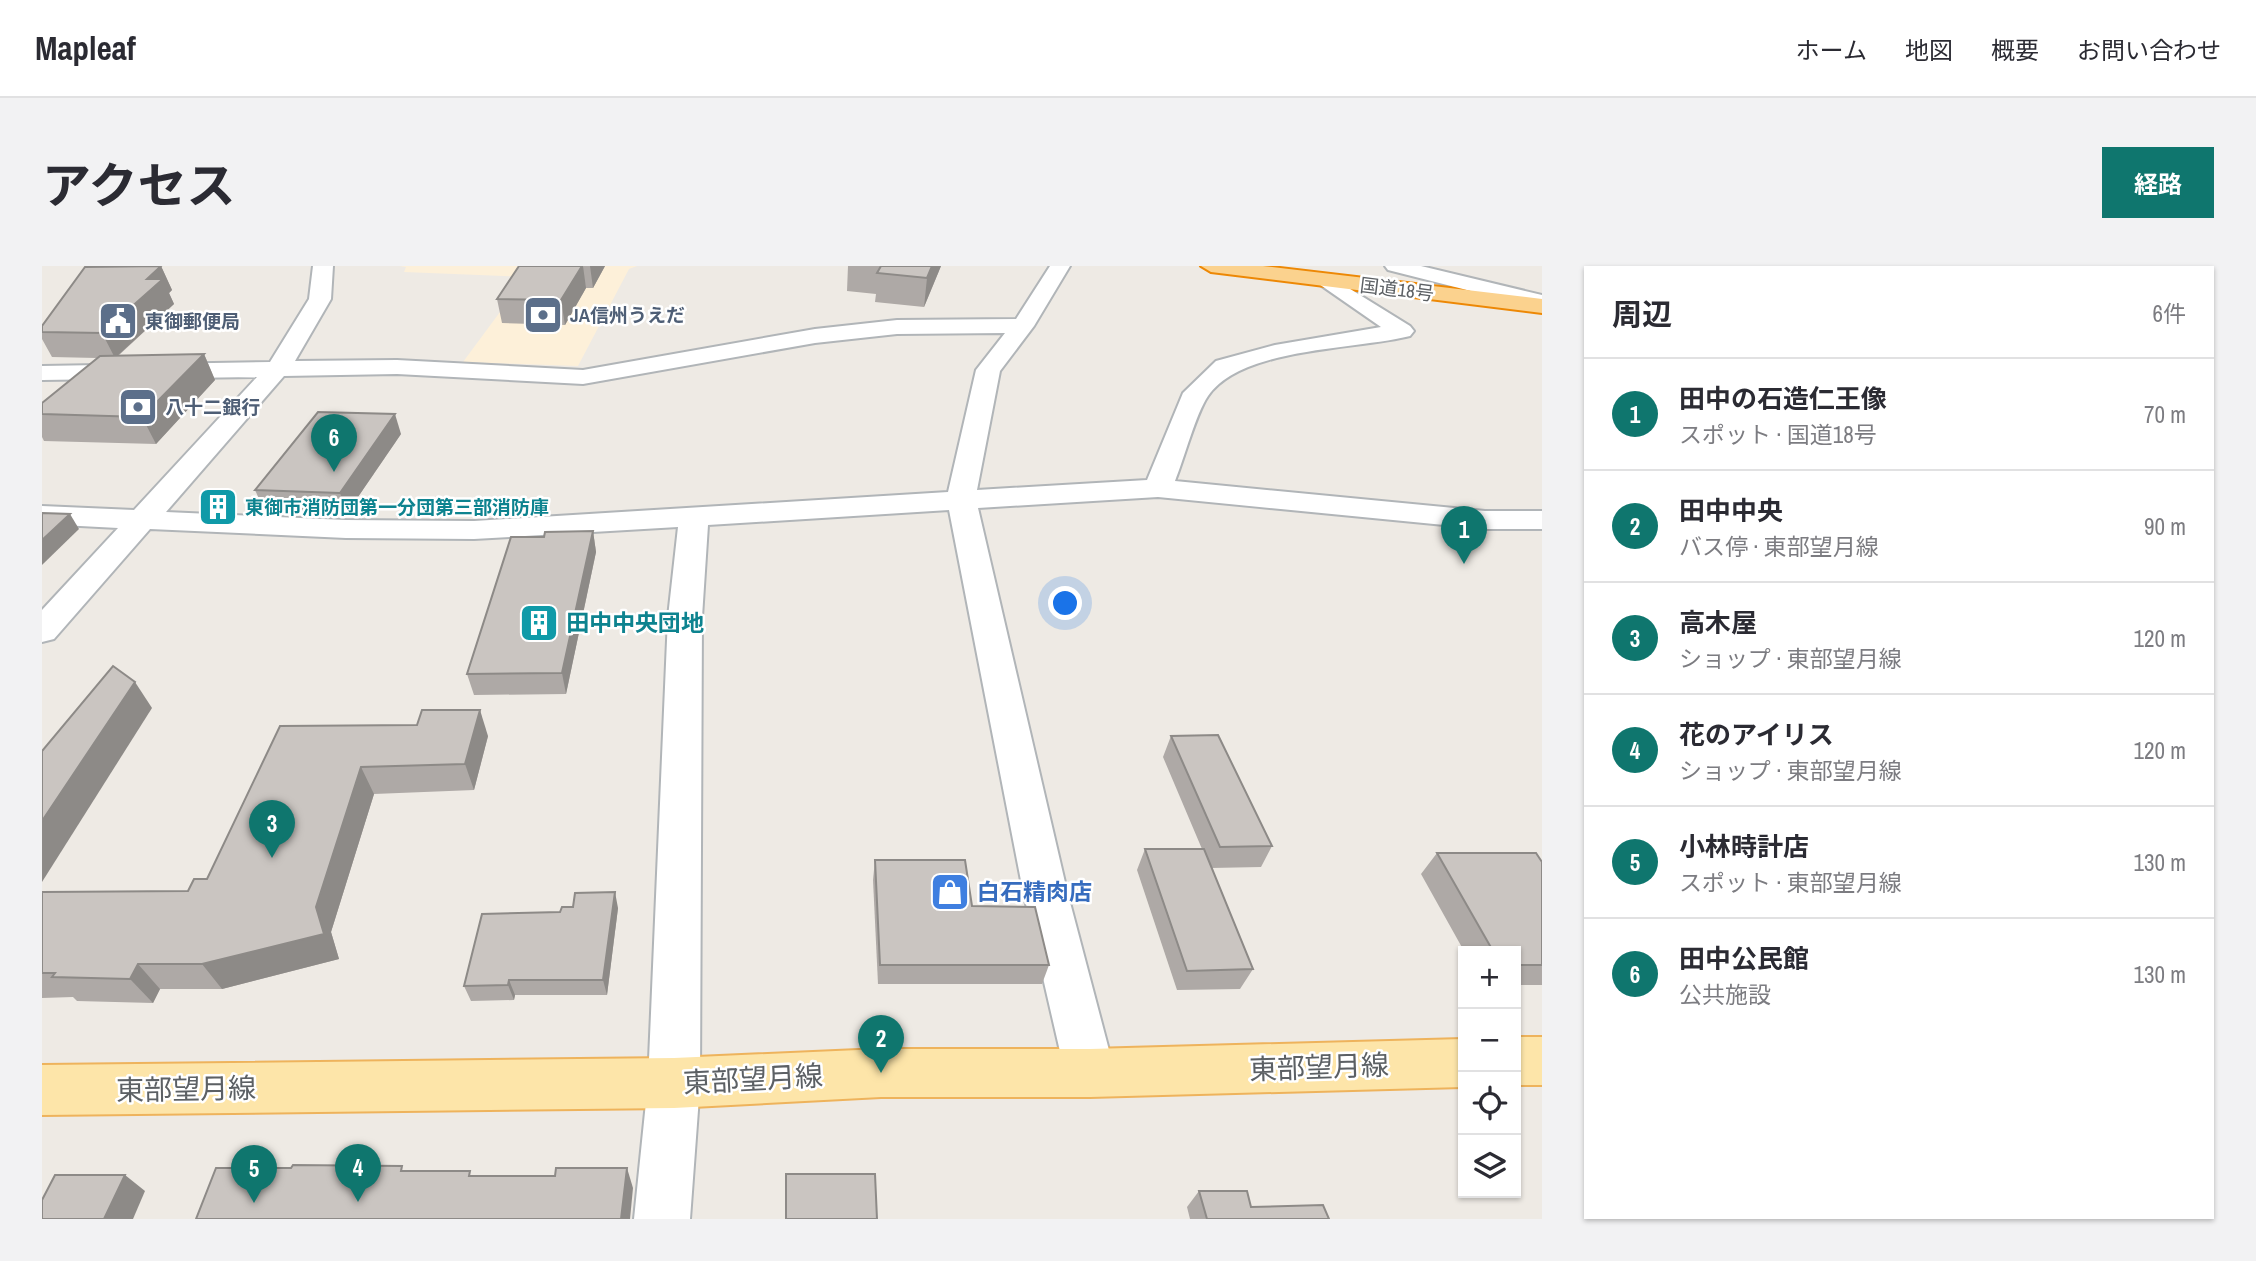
<!DOCTYPE html>
<html lang="ja">
<meta charset="utf-8">
<style>
:root{--surface:#fff;--page:#f2f2f3;--text:#2b2b33;--muted:#7c7c81;--line:#e1e1e2;--accent:#0f766e}
body{margin:0;font-family:"Archivo Narrow","Noto Sans JP",sans-serif;background:var(--page);color:var(--text)}
.controls{position:absolute;right:21px;bottom:21px;display:grid;overflow:hidden;border-radius:0px;box-shadow:0 2px 5px #0004}
.controls button{width:63px;height:63px;display:grid;place-items:center;padding:0;border:0;border-bottom:2px solid var(--line);background:var(--surface);color:var(--text);font:35px sans-serif}
.you{position:absolute;left:1024px;top:338px;width:24px;height:24px;margin:-18px;border:5px solid #fff;border-radius:50%;background:#1a73e8;box-shadow:0 0 0 10px #1a73e833}
.badge{display:grid;place-items:center;width:46px;height:46px;border-radius:50%;background:var(--accent);color:#fff;font-size:23px;font-weight:700}
.pin{position:absolute;translate:-50% -58px;filter:drop-shadow(0 2px 4px #0008)}
.pin::after{content:'';position:absolute;top:37px;width:24px;height:21px;background:inherit;clip-path:polygon(0 0,100% 0,50% 100%)}
.list{margin:0;padding:0;list-style:none}
h2{display:flex;justify-content:space-between;align-items:center;height:91px;margin:0;padding:0 28px;font-size:30px}
h2 small{font-size:23px;font-weight:400;color:var(--muted)}
.list li{display:grid;grid-template-columns:46px 1fr auto;gap:21px;align-items:center;box-sizing:border-box;height:112px;padding:0 28px;border-top:2px solid var(--line)}
.list b{display:block;font-size:26px;white-space:nowrap}
.list p{margin:0;font-size:23px;white-space:nowrap;color:var(--muted)}
.list em{font-size:23px;font-style:normal;color:var(--muted)}
.icon{flex:none;width:38px;height:38px;fill:none;stroke:currentColor;stroke-width:2;stroke-linecap:round;stroke-linejoin:round}
.map{position:relative;flex:none;width:1500px;height:953px;overflow:hidden;border-radius:0px}
header{display:flex;align-items:center;gap:42px;box-sizing:border-box;height:98px;padding:0 35px;background:var(--surface);border-bottom:2px solid var(--line)}
header strong{font-size:33px}
nav{display:flex;gap:38px;margin-inline-start:auto;font-size:24px}
.intro{display:flex;align-items:center;justify-content:space-between;box-sizing:border-box;height:168px;padding:0 42px}
h1{margin:0;font-size:49px}
.button{padding:18px 32px;border-radius:0px;background:var(--accent);color:#fff;font-size:24px;font-weight:700}
main{display:flex;gap:42px;padding:0 42px}
aside{flex:1;background:var(--surface);border-radius:0px;box-shadow:0 2px 5px #0004}
.map>svg:first-child{display:block}
.commercial{fill:#fdf0d9}
.lines{fill:none;stroke-linecap:round;stroke-linejoin:round}
.minor-casing{stroke:#b1b5b8;stroke-width:4}
.major-casing{stroke:#eeb35c;stroke-width:4}
.highway-casing{stroke:#ed8805;stroke-width:4}
.minor{fill:#fff;fill-rule:evenodd}
.major{fill:#fde5a9;fill-rule:evenodd}
.highway{fill:#fbd28e;fill-rule:evenodd}
.wall{fill:#aea9a6}
.shaded-wall{fill:#8d8a87}
.building{fill:#cac5c1;stroke:#8d8a87;stroke-width:2}
.labels{text-anchor:middle;stroke-width:5;stroke-linejoin:round;paint-order:stroke}
.far-street-label{font-size:19px;fill:#5c6064;stroke:#fff}
.far-service-label{font-size:19px;font-weight:bold;fill:#4e5e75;stroke:#fff;text-anchor:start}
.far-culture-label{font-size:19px;font-weight:bold;fill:#0d838f;stroke:#fff;text-anchor:start}
.culture-label{font-size:23px;font-weight:bold;fill:#0d838f;stroke:#fff;text-anchor:start}
.shop-label{font-size:23px;font-weight:bold;fill:#366cbe;stroke:#fff;text-anchor:start}
.near-street-label{font-size:28px;fill:#5c6064;stroke:#fff}
</style>
<header>
<strong>Mapleaf</strong>
<nav><a>ホーム</a><a>地図</a><a>概要</a><a>お問い合わせ</a></nav>
</header>
<div class="intro"><h1>アクセス</h1><a class="button">経路</a></div>
<main>
<div class="map">
<svg width="1500" height="953" viewBox="0 0 1500 953">
<rect width="100%" height="100%" fill="#eeeae4"/>
<!-- commercial -->
<path class="commercial" d="M357,0h238l-8,3 -51,97 -115,-4 63,-85 -122,-5 2,-5z"/>
<g class="lines">
<!-- minor casing -->
<g class="minor-casing">
<g id="minor">
<path d="M271,0h20l-2,33 -36,62 102,-1 186,10 232,-41 82,-9 119,-1 34,-53h20l-36,60 -34,45 -23,119 170,-10 36,-87 33,-32 59,-16 106,-18 -62,-43 -4,-4 11,-6 84,52 4,5 -4,5c-55,14 -168,11 -202,60 -12,17 -24,63 -33,85l310,30h57v18h-57l-327,-32 -180,11 89,383 48,182 -7,17 -18,7 -18,-7 -7,-17 -42,-182 -74,-381 -241,15 -6,92 -2,466 -10,136h-56l14,-136 20,-466 10,-90 -204,12 -128,-1 -196,-9 -96,110 -12,3v-32l76,-82 -76,-4v-18l92,4 123,-133 -215,3v-14l228,-4 39,-63zM963,67l-29,37 -28,122 -474,29 -128,-1 -180,-8 118,-136 113,-2 186,10 232,-41 82,-9z"/>
<path d="M1343,0h36l121,29v14l-154,-39z"/>
</g>
</g>
<!-- major casing -->
<g class="major-casing">
<g id="major">
<rect x="1474" y="771" width="26" height="48"/>
<path d="M1421,773v48l-373,10h-209l-207,11 -632,7v-50l632,-7 207,-9h209z"/>
</g>
</g>
<!-- highway casing -->
<g class="highway-casing">
<path id="highway" d="M1159,0h62l279,33v14l-331,-41z"/>
</g>
<!-- minor -->
<use href="#minor" class="minor"/>
<!-- major -->
<use href="#major" class="major"/>
<!-- highway -->
<use href="#highway" class="highway"/>
</g>
<!-- wall -->
<g class="wall">
<path d="M119,0l11,24 -3,3 5,11 -56,52 86,-2 11,26 -59,64 -112,-3 -2,-4v-34l55,-45 -45,-1 -10,-18v-13z"/>
<path d="M477,0h86l-12,22h-7l-21,37 -63,-2 -5,-24z"/>
<path d="M806,0h93l-17,41 -49,-5 1,-8 -29,-3z"/>
<path d="M359,168l-54,79 -83,-3 -9,-20z"/>
<path d="M551,265l3,21 -30,142 -92,1 -7,-21z"/>
<path d="M238,460l208,10 -14,54 -100,4 -43,138 8,27 -117,30h-62l-7,14 -76,-2 -4,-4 -31,1v-106l146,-1 19,-12z"/>
<path d="M1129,470l101,110 -11,21 -50,1 42,101 -13,20 -63,1 -40,-120 8,-21h57l-39,-92z"/>
<path d="M1395,587l105,9v123h-26v-34h-52l-43,-77z"/>
<path d="M833,594l97,46 77,59 -7,19h-164l-5,-104z"/>
<path d="M576,642l-11,87h-92l-1,5 -43,1 -7,-15 96,-74z"/>
<path d="M1157,925l52,16 78,12h-139l-3,-12z"/>
</g>
<!-- shaded-wall -->
<g class="shaded-wall">
<path d="M119,0l11,24 -3,3 5,11 -59,54 -13,-25 45,-54z"/>
<path d="M540,0h1l3,22 -21,37 -4,-25z"/>
<path d="M548,0h15l-12,22z"/>
<path d="M890,0h9l-17,41 3,-29z"/>
<path d="M162,88l11,26 -59,64 -14,-27z"/>
<path d="M353,148l6,20 -54,79 -7,-20z"/>
<path d="M28,248l9,15 -37,36v-25z"/>
<path d="M551,265l3,21 -30,142 -4,-21z"/>
<path d="M93,416l17,26 -110,174v-61z"/>
<path d="M438,444l8,26 -14,54 -9,-26z"/>
<path d="M319,501l13,27 -43,138 8,27 -117,30 -20,-25z"/>
<path d="M573,626l3,16 -11,87 -4,-15z"/>
<path d="M96,698l22,25 -7,14 -23,-24z"/>
<path d="M467,714l6,15 -1,5 -6,-15z"/>
<path d="M585,902l6,20 -3,31h-9z"/>
<path d="M83,909l20,16 -12,28h-29z"/>
</g>
<!-- building -->
<g class="building">
<path d="M119,0l-14,13h16l-61,54 -60,-1v-6l43,-59z"/>
<path d="M477,0h63l-21,34 -64,-1z"/>
<path d="M839,0h51l-5,12 -50,-5z"/>
<path d="M162,88l-62,63 -100,-3v-11l58,-47z"/>
<path d="M276,146l77,2 -55,79 -85,-3z"/>
<path d="M0,247l28,1 -28,26z"/>
<path d="M551,265l-31,142 -95,1 44,-137h33l1,-5z"/>
<path d="M71,400l22,16 -93,139v-70z"/>
<path d="M380,444h58l-15,54 -104,3 -45,140 8,27 -122,30h-64l-8,15 -78,-2 3,-4h-13v-81l146,-1 6,-12h13l73,-153 137,-1z"/>
<path d="M1176,469l54,111 -52,1 -49,-111z"/>
<path d="M1103,583h59l49,120 -66,2z"/>
<path d="M1395,587h99l6,9v103h-26v-14h-23z"/>
<path d="M833,594h90l7,46 63,1 14,58h-169z"/>
<path d="M573,626l-12,88h-94l-1,5 -44,1 18,-72 78,-2 2,-5h11l2,-14z"/>
<path d="M251,899l109,1 -1,5h69l-1,5h86l1,-8h71l-6,51h-425l20,-51h75z"/>
<path d="M744,908h89l2,45h-91z"/>
<path d="M13,909h70l-21,44h-62v-19z"/>
<path d="M1157,925h48l4,16 72,-2 6,14h-122z"/>
</g>
<!-- icons -->
<defs>
<g id="bank-square" transform="scale(2.0125)"><rect x="-9" y="-9" width="18" height="18" rx="4" fill="#5c6f8a" stroke="#fff"/><path d="M-6-4H6V4H-6ZM0-2.3a2.3 2.3 0 1 0 0 4.6a2.3 2.3 0 1 0 0-4.6Z" fill="#fff"/></g>
<g id="civic-square" transform="scale(2.0125)"><rect x="-9" y="-9" width="18" height="18" rx="4" fill="#5c6f8a" stroke="#fff"/><path d="M-.6-6.5H3V-4.5H.6V-3L4-1V1h2V6H-6V1h2V-1L-.6-3ZM-1.2 2.5V6h2.4V2.5Z" fill="#fff"/></g>
<g id="building-square" transform="scale(2.0125)"><rect x="-9" y="-9" width="18" height="18" rx="4" fill="#0f9aa8" stroke="#fff"/><path d="M-4-6H4V6H1V3H-1V6H-4ZM-2.5-4.3h1.7v1.8h-1.7ZM.8-4.3h1.7v1.8H.8ZM-2.5-1h1.7V.8h-1.7ZM.8-1h1.7V.8H.8Z" fill="#fff"/></g>
<g id="shop-square" transform="scale(2.0125)"><rect x="-9" y="-9" width="18" height="18" rx="4" fill="#3f7fe0" stroke="#fff"/><path d="M-5-2.5h2.3a2.7 3.5 0 0 1 5.4 0H5L5.5 6h-11ZM-1.5-2.5h3a1.5 2.3 0 0 0-3 0Z" fill="#fff"/></g>
</defs>
<g fill-rule="evenodd">
<use href="#bank-square" x="501" y="49"/>
<use href="#civic-square" x="76" y="55"/>
<use href="#bank-square" x="96" y="141"/>
<use href="#building-square" x="176" y="241"/>
<use href="#building-square" x="497" y="357"/>
<use href="#shop-square" x="908" y="626"/>
</g>
<g class="labels">
<!-- far-street labels -->
<g class="far-street-label">
<text transform="translate(1355 23) rotate(7)" y="7">国道18号</text>
</g>
<!-- far-service labels -->
<g class="far-service-label">
<text x="528" y="56">JA信州うえだ</text>
<text x="103" y="62">東御郵便局</text>
<text x="123" y="148">八十二銀行</text>
</g>
<!-- far-culture labels -->
<g class="far-culture-label">
<text x="203" y="248">東御市消防団第一分団第三部消防庫</text>
</g>
<!-- culture labels -->
<g class="culture-label">
<text x="524" y="365">田中中央団地</text>
</g>
<!-- shop labels -->
<g class="shop-label">
<text x="935" y="634">白石精肉店</text>
</g>
<!-- near-street labels -->
<g class="near-street-label">
<text transform="translate(1277 801) rotate(-2)" y="10">東部望月線</text>
<text transform="translate(711 813) rotate(-3)" y="10">東部望月線</text>
<text transform="translate(144 823) rotate(-1)" y="10">東部望月線</text>
</g>
</g>
</svg>
<div class="controls">
<button>+</button>
<button>−</button>
<button><svg class="icon" aria-label="locate" viewBox="0 0 24 24"><circle cx="12" cy="12" r="6"/><path d="M12 2v4M12 18v4M2 12h4M18 12h4"/></svg></button>
<button><svg class="icon" aria-label="layers" viewBox="0 0 24 24"><path d="M12 4l9 5-9 5-9-5zM3 14l9 5 9-5"/></svg></button>
</div>
<div class="you"></div>
<div class="pin badge" style="left:1422px;top:298px">1</div>
<div class="pin badge" style="left:839px;top:807px">2</div>
<div class="pin badge" style="left:230px;top:592px">3</div>
<div class="pin badge" style="left:316px;top:936px">4</div>
<div class="pin badge" style="left:212px;top:937px">5</div>
<div class="pin badge" style="left:292px;top:206px">6</div>
</div>
<aside>
<h2>周辺<small>6件</small></h2>
<ul class="list">
<li><span class="badge">1</span><div><b>田中の石造仁王像</b><p>スポット · 国道18号</p></div><em>70 m</em></li>
<li><span class="badge">2</span><div><b>田中中央</b><p>バス停 · 東部望月線</p></div><em>90 m</em></li>
<li><span class="badge">3</span><div><b>高木屋</b><p>ショップ · 東部望月線</p></div><em>120 m</em></li>
<li><span class="badge">4</span><div><b>花のアイリス</b><p>ショップ · 東部望月線</p></div><em>120 m</em></li>
<li><span class="badge">5</span><div><b>小林時計店</b><p>スポット · 東部望月線</p></div><em>130 m</em></li>
<li><span class="badge">6</span><div><b>田中公民館</b><p>公共施設</p></div><em>130 m</em></li>
</ul>
</aside>
</main>
